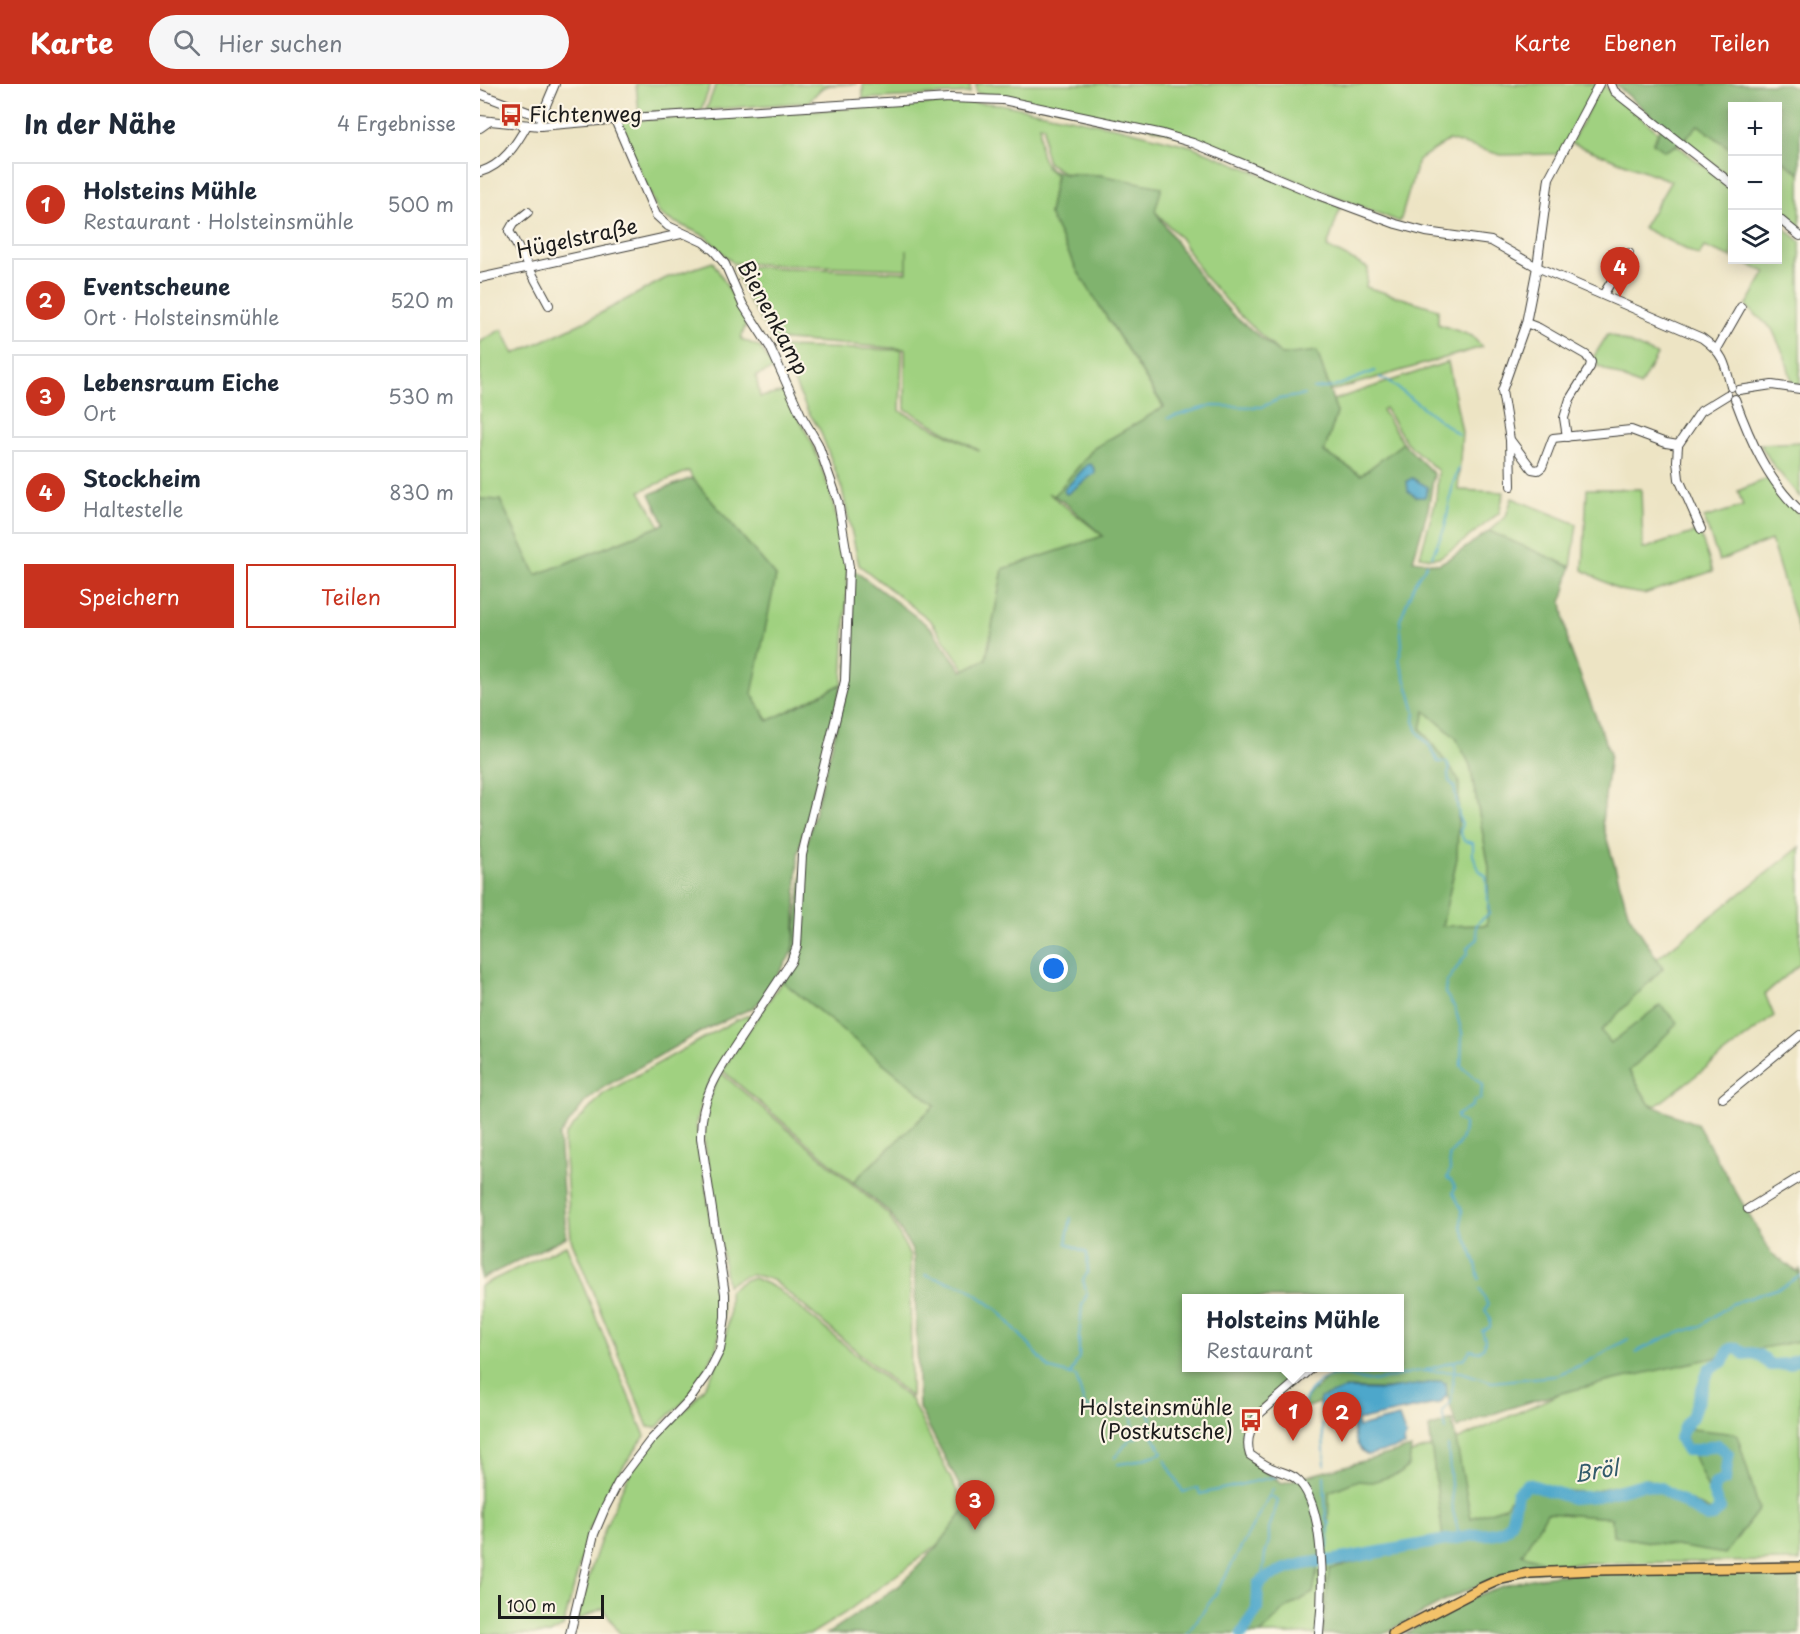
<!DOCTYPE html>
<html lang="de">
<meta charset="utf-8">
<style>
:root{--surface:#fff;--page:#f6f6f7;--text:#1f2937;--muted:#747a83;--line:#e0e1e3;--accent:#c8321e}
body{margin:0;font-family:"Playpen Sans",sans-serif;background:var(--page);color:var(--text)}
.controls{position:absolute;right:18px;top:18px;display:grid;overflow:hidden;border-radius:0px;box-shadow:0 3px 15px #0003}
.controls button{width:54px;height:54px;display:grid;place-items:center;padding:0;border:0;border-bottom:2px solid var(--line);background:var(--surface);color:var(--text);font:30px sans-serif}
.scale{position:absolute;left:18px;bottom:15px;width:106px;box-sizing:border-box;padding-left:6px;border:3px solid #1c1c1c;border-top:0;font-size:16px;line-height:21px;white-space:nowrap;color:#1c1c1c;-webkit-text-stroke:4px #fcf5e5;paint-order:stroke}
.you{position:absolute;left:574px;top:885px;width:21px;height:21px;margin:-15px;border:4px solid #fff;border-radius:50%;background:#1a73e8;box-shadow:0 0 0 9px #1a73e833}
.badge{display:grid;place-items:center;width:39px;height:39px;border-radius:50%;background:var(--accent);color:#fff;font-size:20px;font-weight:700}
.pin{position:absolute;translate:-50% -50px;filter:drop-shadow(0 2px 3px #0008)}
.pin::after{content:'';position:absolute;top:32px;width:21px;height:18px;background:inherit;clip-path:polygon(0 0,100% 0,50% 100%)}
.popup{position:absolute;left:702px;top:1210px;width:222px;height:78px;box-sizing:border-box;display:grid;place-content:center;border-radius:0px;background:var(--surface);filter:drop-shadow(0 2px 4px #0005);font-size:20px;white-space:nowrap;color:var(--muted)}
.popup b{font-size:22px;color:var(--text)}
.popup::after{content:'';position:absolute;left:50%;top:100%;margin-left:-12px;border:12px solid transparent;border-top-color:var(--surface)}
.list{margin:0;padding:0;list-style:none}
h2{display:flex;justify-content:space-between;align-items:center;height:78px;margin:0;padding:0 24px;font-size:26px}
h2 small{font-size:20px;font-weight:400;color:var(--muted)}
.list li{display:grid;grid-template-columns:39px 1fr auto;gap:18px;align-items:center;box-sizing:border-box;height:84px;margin:0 12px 12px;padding:0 12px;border:2px solid var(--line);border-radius:0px}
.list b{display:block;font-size:22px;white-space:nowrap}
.list p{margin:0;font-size:20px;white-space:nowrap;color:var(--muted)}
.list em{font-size:20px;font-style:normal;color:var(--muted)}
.actions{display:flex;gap:12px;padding:18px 24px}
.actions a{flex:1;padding:14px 0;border:2px solid var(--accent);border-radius:0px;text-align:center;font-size:21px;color:var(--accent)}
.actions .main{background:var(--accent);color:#fff}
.icon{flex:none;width:33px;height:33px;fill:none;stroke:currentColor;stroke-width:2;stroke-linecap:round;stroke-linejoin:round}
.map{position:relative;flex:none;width:1320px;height:1550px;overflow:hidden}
header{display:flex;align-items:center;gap:36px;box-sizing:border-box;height:84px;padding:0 30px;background:var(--accent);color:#fff}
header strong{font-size:28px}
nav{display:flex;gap:33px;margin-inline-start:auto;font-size:21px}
.search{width:420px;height:54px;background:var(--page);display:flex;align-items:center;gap:15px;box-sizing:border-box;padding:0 21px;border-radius:33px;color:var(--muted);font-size:22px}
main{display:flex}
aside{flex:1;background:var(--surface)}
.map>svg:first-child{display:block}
.green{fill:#a0d180;stroke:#5e764e;stroke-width:1.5}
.forest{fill:#80b36e;stroke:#4e6845;stroke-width:1.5;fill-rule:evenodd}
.water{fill:#4da7cb;stroke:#346274;stroke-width:1.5}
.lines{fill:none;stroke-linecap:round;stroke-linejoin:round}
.stream{stroke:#4da7cb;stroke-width:2}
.river{stroke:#4da7cb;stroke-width:12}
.minor-casing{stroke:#3b3a35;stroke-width:10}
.major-casing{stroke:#3b3a35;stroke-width:12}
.minor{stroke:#fff;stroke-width:8}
.major{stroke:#f3c26a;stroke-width:9}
.labels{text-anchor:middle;stroke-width:4.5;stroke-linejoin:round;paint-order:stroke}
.poi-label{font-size:21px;fill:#1c1c1c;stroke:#fcf5e5;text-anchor:start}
.street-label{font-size:21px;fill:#1c1c1c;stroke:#fcf5e5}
.water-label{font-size:22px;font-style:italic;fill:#325b6b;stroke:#fcf5e5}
</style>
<header>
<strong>Karte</strong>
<div class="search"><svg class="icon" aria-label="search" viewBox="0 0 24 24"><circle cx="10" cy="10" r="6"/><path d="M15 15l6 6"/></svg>Hier suchen</div>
<nav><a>Karte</a><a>Ebenen</a><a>Teilen</a></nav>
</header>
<main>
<aside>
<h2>In der Nähe<small>4 Ergebnisse</small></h2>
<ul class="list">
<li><span class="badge">1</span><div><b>Holsteins Mühle</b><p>Restaurant · Holsteinsmühle</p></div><em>500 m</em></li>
<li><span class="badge">2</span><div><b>Eventscheune</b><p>Ort · Holsteinsmühle</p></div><em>520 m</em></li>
<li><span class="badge">3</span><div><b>Lebensraum Eiche</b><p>Ort</p></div><em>530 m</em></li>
<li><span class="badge">4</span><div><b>Stockheim</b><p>Haltestelle</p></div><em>830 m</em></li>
</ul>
<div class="actions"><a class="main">Speichern</a><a>Teilen</a></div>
</aside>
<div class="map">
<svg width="1320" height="1550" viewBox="0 0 1320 1550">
<rect width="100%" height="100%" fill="#fcf5e5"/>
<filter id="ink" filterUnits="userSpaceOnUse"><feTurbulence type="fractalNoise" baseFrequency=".0167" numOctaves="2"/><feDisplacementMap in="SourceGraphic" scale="12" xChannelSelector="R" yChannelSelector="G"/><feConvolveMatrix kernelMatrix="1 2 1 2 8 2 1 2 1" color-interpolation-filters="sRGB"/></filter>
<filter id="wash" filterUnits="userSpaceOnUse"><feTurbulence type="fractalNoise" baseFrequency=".008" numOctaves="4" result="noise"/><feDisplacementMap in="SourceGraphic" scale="24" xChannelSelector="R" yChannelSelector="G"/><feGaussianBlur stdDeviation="1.35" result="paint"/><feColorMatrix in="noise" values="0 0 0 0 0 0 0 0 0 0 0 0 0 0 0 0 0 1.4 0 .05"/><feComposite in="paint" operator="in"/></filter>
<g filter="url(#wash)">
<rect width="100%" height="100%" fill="#ede4c4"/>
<!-- green -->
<g class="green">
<path d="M156,0h75l-10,26 -62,3z"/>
<path d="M236,0h141l-27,1 -8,3 -14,14 -102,8z"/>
<path d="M383,0h107v9l-107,6z"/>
<path d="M496,0h621l-38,70 -58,1 -52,-15 -31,20 -18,62 -208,-83 -76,-21 -140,-25z"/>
<path d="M1122,0l56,48 -5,11 25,3 54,42v70l-28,-11 -5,9 -56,-28 28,-47 -100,-38z"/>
<path d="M483,18l37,2 59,12 61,12 71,18 150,60 -14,41 41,21 -2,19 72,22v15l34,12 10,11 -151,44 -14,-39 -35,3 -44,-42 -35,-38 -22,-36 -27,-29 -53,-35 -37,-2 -16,-10 -4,-14v-23l-4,-1c-1,22 -2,36 16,49l-7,40 29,58 86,136 -70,40 -40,48 -6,-3 55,43 -100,33 -17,90 -21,11 -34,-49 -72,-56 -17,-76 -22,-59 -13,-20 -29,-63 124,3 -2,61 80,40 -75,-42v-60l-132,-10 -24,-38 -16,-35 174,6v-22v19l-174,-6 -28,-27 -37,-17 -9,-6 -42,-92z"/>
<path d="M1217,40l35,26v29l-48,-38z"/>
<path d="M1298,73l22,17v58l-22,-17z"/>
<path d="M1298,139l22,18v145l-7,-1 -8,-28 -13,-28 -26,-23 20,-34 -30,-12h42z"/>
<path d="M233,178l34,58 -6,19 19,8 14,22 -18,7 4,21 25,-5 28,53 18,49 17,76 -6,114 -73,37 -18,-27 25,-118 -84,-98 -3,-7 -49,20 20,35 -124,49 -36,-75 -20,-1v-157l22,-13 12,25 72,-33 80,-43z"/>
<path d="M1128,250l49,21 -17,31 -42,-20 -4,-10z"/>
<path d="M968,278l14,70 -4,58 46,2 -5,21 -38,30 -21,14 -10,1 -10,-2 16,-56 2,-29 -32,-29 -21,-34 -3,2 21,33 -42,32 -37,-23 13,-39 -4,-13z"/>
<path d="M1320,358v55l-27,-32 -13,-21z"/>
<path d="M1288,394l32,37v121l-29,-96 -52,21 -15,-43 39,-12 -5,-15z"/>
<path d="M1107,405h54l2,60 56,-18 14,40 -69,23 -25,-4 -36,-20z"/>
<path d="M1032,414l65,26 -6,43 -82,-36 17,-15z"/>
<path d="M944,626l32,28 14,27 19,102 -1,58 -46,1 15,-68 2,-78 -38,-51z"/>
<path d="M1320,763v117l-35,30 9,22 -117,89h-7l-21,-34 48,-48 -66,20 -11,-12 63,-63 -7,-9z"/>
<path d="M302,897l153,124 -82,77 -131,-112z"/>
<path d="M275,929c-24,34 -52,68 -59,111l22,143 5,49 -7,34 -15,27 -13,21 -32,30 -8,-1 -77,-188 -7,-95 1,-9 38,-41 133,-74z"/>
<path d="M240,988l169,143 21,41 1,141 -137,-116c-23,-9 -26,-8 -47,4l-23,-146 1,-29z"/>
<path d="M86,1161l79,191 -32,45 -24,49 -26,97 -13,7h-70v-348z"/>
<path d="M1320,1185v292l-214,2 -55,4 -69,23 -80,44h-539l402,-178 40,29 116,-29 58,-17 96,-43 29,-17 208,-102z"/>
<path d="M274,1194l22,10 135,112 55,109 -25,33 -96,71 -34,21h-191l-17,-26 -27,13c15,-53 30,-106 58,-155 16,-26 42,-45 62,-68 26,-31 35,-67 33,-107l15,-11z"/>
</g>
<!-- forest -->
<g class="forest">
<path d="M1135,0h172l13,5v85l-22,-17v-51h-46v44l-34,-25c-11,12 -18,20 -33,26l-12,-8 9,-18z"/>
<path d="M565,83l19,7 36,1 62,12 -7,24 48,70 30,34 49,40 35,-4 20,62 -13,39 37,23 42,-32 31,31 -6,35 -15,51 26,4 16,-9 34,-24 82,36 -9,35 6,41 42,111 -8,68 27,93 34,53 -62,63 10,12 49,-38 18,18 -49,48 21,34 47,19 74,129 29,21v67c-61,11 -120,24 -180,38 -57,13 -110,26 -163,49l-13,-44 -60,5 -40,-1 -3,5 -39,17 4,-12 32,-30h62v-70h-214v70h123l-64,56 -1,28 25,23 13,8 129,-35 -2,17 -8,8 -29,9 -16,-1 -27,11 -1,53 -10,21 -5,27 -27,15 -25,26h-434l73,-49 38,-39 31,-42 -50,-96 -5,-150 -2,-8 -22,-37 -37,-31 82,-77 -153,-124 10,-17 12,-109 43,-169 4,-118 80,60 31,43 24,-12 17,-90 100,-33 -39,-34 -10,-6 40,-48 70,-41 -86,-135 -29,-58 7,-39zM945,627l31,27 14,27 19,102 -2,58 -45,1 15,-68 2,-78 -38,-51z"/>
<path d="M212,394l84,98 -24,118 16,27 74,-37 -44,170 -4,92 -6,13 -25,39 -9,9 -48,22 -102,58 -19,15 -26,34 7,101 -85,42 -1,-780 20,1 36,75 124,-49 4,-3 -14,-29z"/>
<path d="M972,1336l19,98 34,-11 11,-18 71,3 60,-13 72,36 -37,-87 55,6 22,75 -34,45 -112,-18 -1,-18 -65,-5 -25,41 38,13 -61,10 -43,18 -73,39h-60l6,-65 114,-30 -14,-111z"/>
<path d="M1204,1488h116v62h-395c30,-17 62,-36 95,-47 56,-19 125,-14 184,-15z"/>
</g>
<!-- water -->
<g class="water">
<path d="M611,380l4,6v3l-28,21 -2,-1 -1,-3 23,-25z"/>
<path d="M932,394l16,9 -3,10h-8l-9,-6 -1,-10z"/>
<path d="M961,1297l4,2 2,12 -7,8 -84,18 2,6 41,-10 7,19 -2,5 1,5 -37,9c-14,-7 -14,-23 -17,-38 -15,2 -36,3 -31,-19l25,-9 39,1z"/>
</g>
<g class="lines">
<!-- stream -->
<g class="stream">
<path d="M900,293l2,2 5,1 72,55"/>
<path d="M833,305l21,-2 41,-16"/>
<path d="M688,334l42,-12 52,1 17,-8 25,-4"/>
<path d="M952,472l13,-29 8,-44 6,-15"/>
<path d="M947,480l-12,18 -15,38 2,25 -3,14 11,35 5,18 -1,9 4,11 13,16 7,14h8l4,7 -2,5 1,7 5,5 6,35 2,2 -2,8 4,10 9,2v12l6,15 7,6 3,38c-13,10 -15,8 -11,25l-11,9 1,4 -22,31 -1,10 10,15 7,25 -1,33 21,18 -1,15 -7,2 -2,5 -15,9v4l7,4c1,15 -6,22 -15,33l1,14 -3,8 4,2 4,7 -2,6 9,17 -1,16 15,37 3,16"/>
<path d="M445,1191l41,12 33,24 51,58 26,7 9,31c13,4 24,2 37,-3l17,8 9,-1 4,8 -4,7 14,27 -29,9 -15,2"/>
<path d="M1156,1268l30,-15 35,-11 30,-22 51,-17 18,-11"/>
<path d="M946,1286l29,-9"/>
<path d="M942,1287l39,1 31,10 62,-6 27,-11 47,-26"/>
<path d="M590,1291l9,-18v-20l3,-32 5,-11 -4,-14 5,-8 -1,-19 -21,-10 5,-25"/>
<path d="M821,1329c5,-23 19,-40 45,-37 8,1 15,4 23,5 17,0 35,-8 51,-10"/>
<path d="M842,1339l3,42"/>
<path d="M966,1346l-4,-18 9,-10 4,-41 10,-3 5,-8 9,2 5,-5 1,-7 -3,-9 8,-4v-10l-5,-7 3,-5 -8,-16"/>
<path d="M968,1362l5,65 7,27"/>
<path d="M635,1374l15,-19 7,-2v-4l-4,-5 -2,-20"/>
<path d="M685,1376l18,32 15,-4 2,6 78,-18"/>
<path d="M844,1392l2,43 3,4 -1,25 -4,4 2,9"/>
<path d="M782,1497l3,-27 4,-13v-12l9,-28 -8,-5"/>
<path d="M707,1550l28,-39 58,-106"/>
</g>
<!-- river -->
<path class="river" d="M762,1550l15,-25 1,-25c22,-17 50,-22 77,-24l139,-25c38,-1 37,-7 43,-42l11,-9 44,14 26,-2 45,-12 18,4 45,29 7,-1 7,-7 -7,-17 2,-8 10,-4 3,-26 -11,-9 -19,5h-12l-6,-12 5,-13 7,-8 17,-48 13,-7 8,-13 7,-1 7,6c13,-3 18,2 26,11l18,-1 12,-6"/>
</g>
</g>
<g filter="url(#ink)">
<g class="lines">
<!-- minor casing -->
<g class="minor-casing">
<g id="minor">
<path d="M1131,0l3,7 118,93"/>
<path d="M0,10l61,23 -1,9"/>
<path d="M61,33l14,-33"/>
<path d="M0,36l60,6 106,-9 303,-19 54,2 160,34 30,9 125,52 78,29 30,8 65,9 46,26 165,71c21,15 23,24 29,49"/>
<path d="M0,44l10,-7"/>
<path d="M0,88c23,-7 36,-27 47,-47"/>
<path d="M48,128l-15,12 -4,7 40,74"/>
<path d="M1298,134l22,18"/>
<path d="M0,194l201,-44"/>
<path d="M1123,211l26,-42"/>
<path d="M1046,239l13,5 47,27 5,7 -1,5 -20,32 -6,19 3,19"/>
<path d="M1237,265l24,-42"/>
<path d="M1259,306l33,-5 28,4"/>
<path d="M1255,315c15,41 33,82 65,112"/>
<path d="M1031,357l21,28 6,1 4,-3 11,-29 78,-8 35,13 12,2"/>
<path d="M1031,402l-1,-46 -8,-49 24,-68 11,-56 12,-89 50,-94"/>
<path d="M1221,445l-22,-50 -2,-18 1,-16 23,-34 26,-16"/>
<path d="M1243,1014l77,-63"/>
<path d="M1268,1125l52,-32"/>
<path d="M831,1285l-52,45c-8,11 -14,27 -9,41 8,5 15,11 24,14 7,3 15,5 21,9 32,24 28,120 24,156"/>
<path d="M90,1550l24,-100 11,-26 13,-25 32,-42 40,-42 18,-25 12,-24 5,-33v-23l-24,-156c-1,-46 22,-73 46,-110 15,-22 29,-44 44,-66l6,-16 5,-91 43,-174 4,-114 -11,-66 -20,-57 -17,-29 -31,-68 -27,-42 -18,-41 -11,-13 -11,-9 -35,-16 -12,-11 -41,-95"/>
</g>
</g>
<!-- major casing -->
<g class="major-casing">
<path id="major" d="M913,1550l88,-46 20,-9 29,-6 64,-3 206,-3"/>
</g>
<!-- minor -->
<use href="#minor" class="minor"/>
<!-- major -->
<use href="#major" class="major"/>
</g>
</g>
<!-- icons -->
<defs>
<g id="bus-bare" transform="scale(1.8)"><path d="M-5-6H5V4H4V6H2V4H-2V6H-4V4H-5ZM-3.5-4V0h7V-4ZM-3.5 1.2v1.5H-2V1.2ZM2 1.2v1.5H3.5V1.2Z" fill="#c8321e" stroke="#fcf5e5" stroke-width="2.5" paint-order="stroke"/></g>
</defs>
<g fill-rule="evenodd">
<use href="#bus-bare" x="31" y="31"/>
<use href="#bus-bare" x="771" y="1336"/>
</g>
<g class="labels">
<!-- poi labels -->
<g class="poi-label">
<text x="49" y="38">Fichtenweg</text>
<text x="753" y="1331" text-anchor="end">Holsteinsmühle<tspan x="753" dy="24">(Postkutsche)</tspan></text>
</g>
<!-- street labels -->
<g class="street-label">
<text transform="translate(97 155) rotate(-12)" y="7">Hügelstraße</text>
<text transform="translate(293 234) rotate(62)" y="7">Bienenkamp</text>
</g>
<!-- water labels -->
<g class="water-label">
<text transform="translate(1116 1387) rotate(-9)" y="8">Bröl</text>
</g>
</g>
</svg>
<div class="controls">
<button>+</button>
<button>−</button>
<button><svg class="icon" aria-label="layers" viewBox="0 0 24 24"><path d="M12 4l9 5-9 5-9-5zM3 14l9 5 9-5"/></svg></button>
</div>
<div class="scale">100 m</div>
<div class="you"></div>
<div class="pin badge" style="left:813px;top:1357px">1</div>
<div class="popup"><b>Holsteins Mühle</b>Restaurant</div>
<div class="pin badge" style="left:862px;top:1358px">2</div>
<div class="pin badge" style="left:495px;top:1446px">3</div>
<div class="pin badge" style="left:1140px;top:213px">4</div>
</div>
</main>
